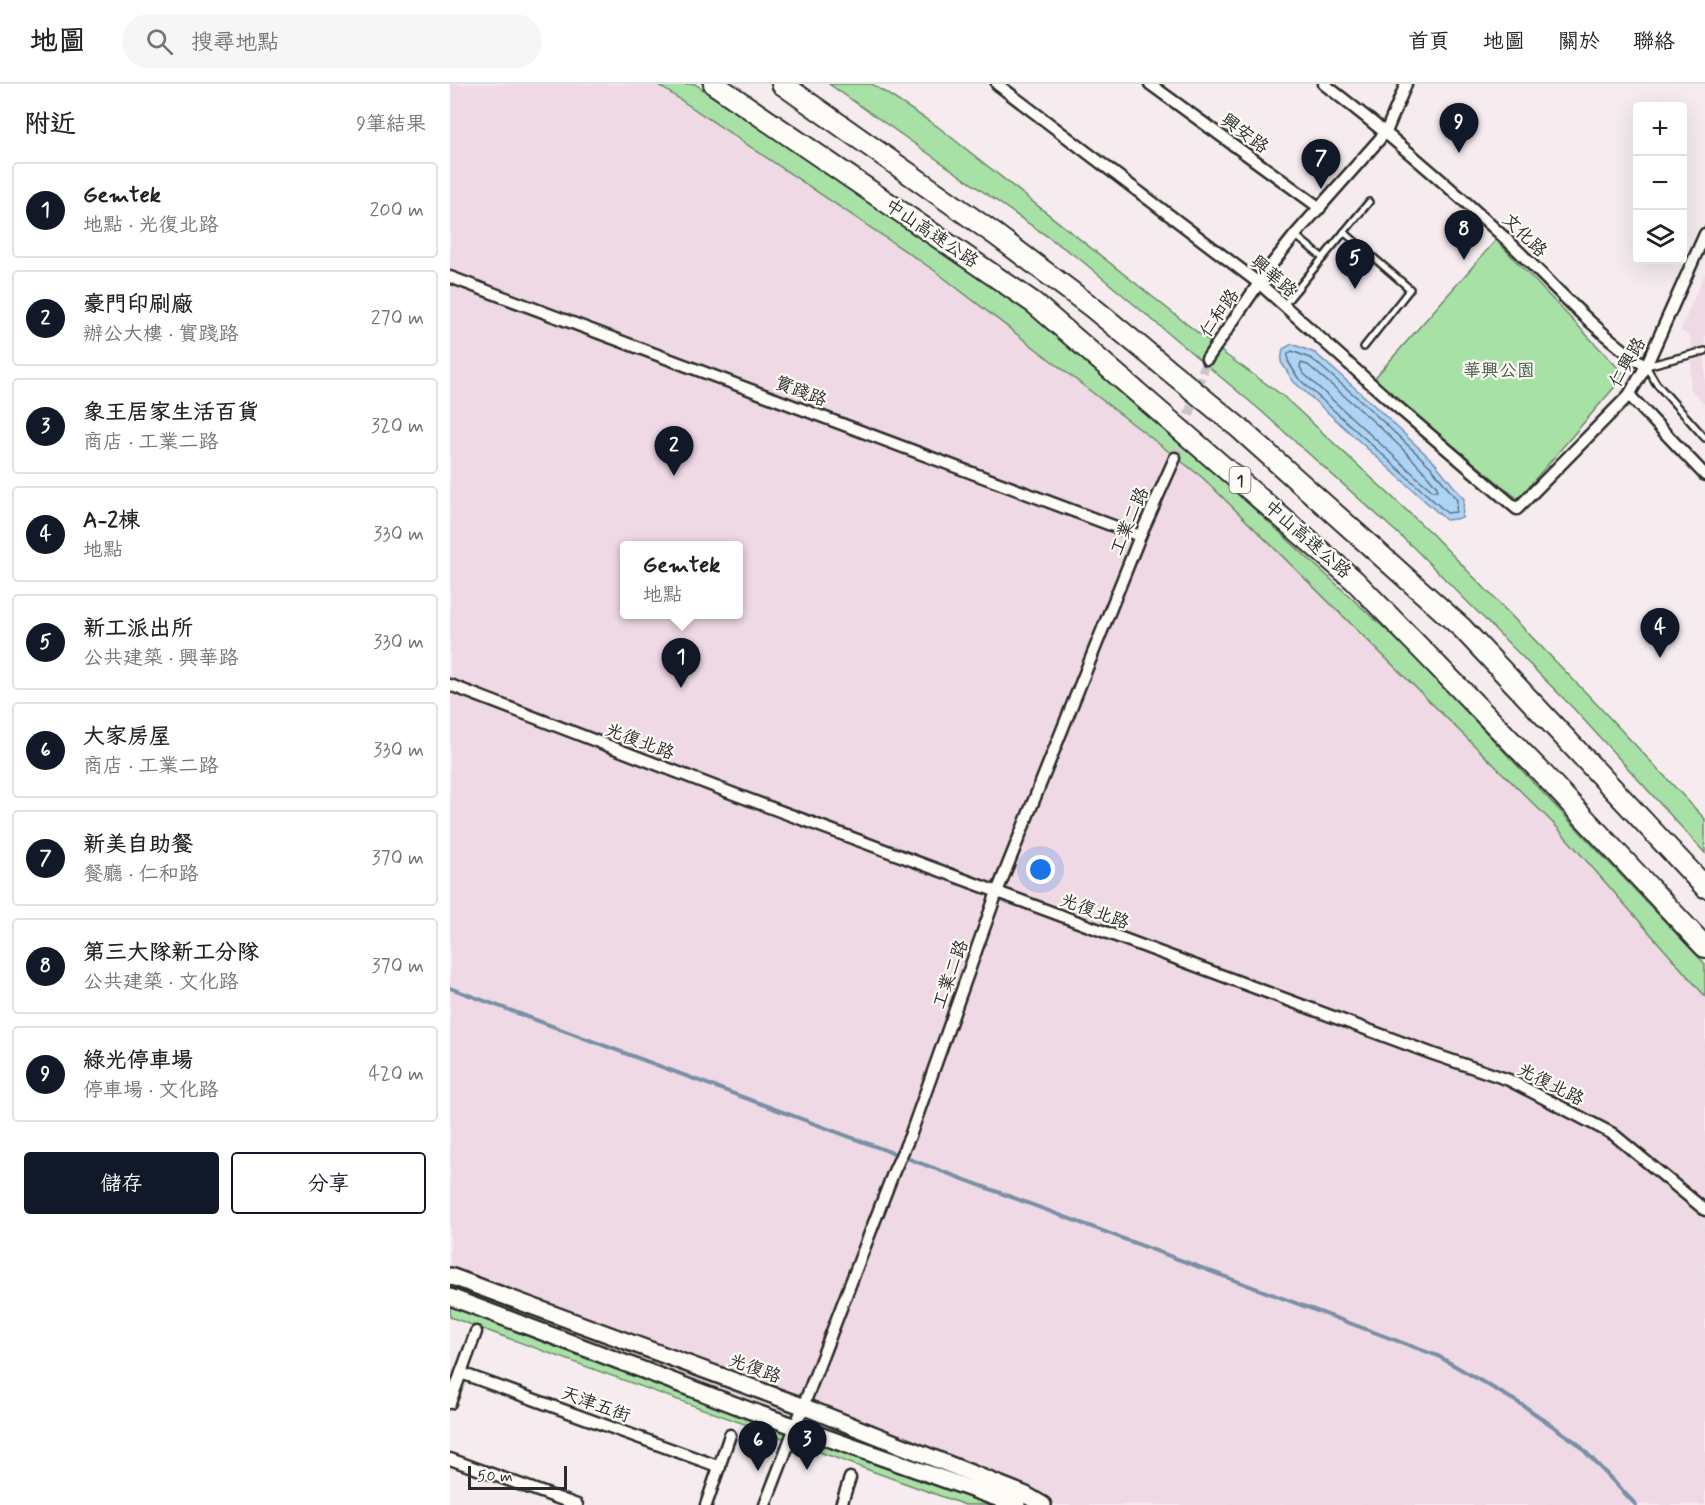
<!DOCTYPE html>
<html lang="zh-TW">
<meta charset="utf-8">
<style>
:root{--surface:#fff;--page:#f6f6f6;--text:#222;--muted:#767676;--line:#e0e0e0;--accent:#111827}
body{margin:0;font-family:Mynerve,"LXGW WenKai TC",sans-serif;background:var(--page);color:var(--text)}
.controls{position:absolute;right:18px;top:18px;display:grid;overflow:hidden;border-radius:6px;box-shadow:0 6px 24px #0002}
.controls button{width:54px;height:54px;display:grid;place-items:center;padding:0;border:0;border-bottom:2px solid var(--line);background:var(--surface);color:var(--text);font:30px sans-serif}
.scale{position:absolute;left:18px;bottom:15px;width:99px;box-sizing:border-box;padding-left:6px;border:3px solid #2b2b2b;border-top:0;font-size:16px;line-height:21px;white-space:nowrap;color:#2b2b2b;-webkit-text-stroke:4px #fdfcf7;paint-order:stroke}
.you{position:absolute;left:591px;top:786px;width:21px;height:21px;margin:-15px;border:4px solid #fff;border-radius:50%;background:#1a73e8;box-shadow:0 0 0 9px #1a73e833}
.badge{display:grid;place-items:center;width:39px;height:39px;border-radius:50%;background:var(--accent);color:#fff;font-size:20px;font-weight:700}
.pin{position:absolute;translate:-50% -50px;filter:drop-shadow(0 2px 3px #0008)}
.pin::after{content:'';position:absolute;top:32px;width:21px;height:18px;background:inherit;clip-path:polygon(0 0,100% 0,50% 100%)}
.popup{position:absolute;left:170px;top:457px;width:123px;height:78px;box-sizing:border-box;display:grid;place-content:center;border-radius:6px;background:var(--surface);filter:drop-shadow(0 2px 4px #0005);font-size:20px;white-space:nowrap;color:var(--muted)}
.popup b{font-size:22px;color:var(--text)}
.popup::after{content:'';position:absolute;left:50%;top:100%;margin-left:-12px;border:12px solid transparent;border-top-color:var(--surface)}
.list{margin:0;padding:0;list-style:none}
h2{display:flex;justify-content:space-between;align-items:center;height:78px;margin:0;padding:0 24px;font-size:26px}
h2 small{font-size:20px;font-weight:400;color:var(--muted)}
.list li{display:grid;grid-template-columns:39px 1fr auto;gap:18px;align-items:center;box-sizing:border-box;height:96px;margin:0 12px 12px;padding:0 12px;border:2px solid var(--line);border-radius:6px}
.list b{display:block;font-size:22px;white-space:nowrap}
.list p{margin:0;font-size:20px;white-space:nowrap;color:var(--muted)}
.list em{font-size:20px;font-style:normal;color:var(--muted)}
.actions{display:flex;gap:12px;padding:18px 24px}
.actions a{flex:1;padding:14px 0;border:2px solid var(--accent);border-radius:6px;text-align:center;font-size:21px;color:var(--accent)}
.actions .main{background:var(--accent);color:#fff}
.icon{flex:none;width:33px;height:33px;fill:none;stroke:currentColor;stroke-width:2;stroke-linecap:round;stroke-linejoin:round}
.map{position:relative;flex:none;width:1255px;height:1421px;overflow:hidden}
header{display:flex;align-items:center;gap:36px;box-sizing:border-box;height:84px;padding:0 30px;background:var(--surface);border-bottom:2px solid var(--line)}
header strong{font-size:28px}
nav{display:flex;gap:33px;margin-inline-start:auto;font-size:21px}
.search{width:420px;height:54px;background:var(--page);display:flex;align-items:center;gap:15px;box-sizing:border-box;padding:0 21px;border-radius:33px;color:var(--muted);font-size:22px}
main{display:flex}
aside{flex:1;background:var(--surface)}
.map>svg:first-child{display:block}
.built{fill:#eed9e5;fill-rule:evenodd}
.green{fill:#a8e1a5;stroke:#6a8668;stroke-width:1.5}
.water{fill:#add4f7;stroke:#7990a5;stroke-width:1.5}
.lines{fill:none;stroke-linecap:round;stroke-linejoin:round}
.shore{stroke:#5f6f7d;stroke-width:1.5}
.stream{stroke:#7990a5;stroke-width:4}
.street-tunnel{stroke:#cdc5c8;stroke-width:10;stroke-dasharray:10 5;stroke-linecap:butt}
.lane-casing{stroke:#2b2b2b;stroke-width:10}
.street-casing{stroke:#2b2b2b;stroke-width:15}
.secondary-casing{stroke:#2b2b2b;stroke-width:20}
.highway-casing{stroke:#2b2b2b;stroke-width:24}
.lane{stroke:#fdfcf7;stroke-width:5}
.street{stroke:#fdfcf7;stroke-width:10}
.secondary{stroke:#fdfcf7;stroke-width:15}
.highway{stroke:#fdfcf7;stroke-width:20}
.labels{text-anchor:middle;stroke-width:4.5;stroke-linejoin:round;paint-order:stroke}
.shield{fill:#fdfcf7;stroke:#6a6a68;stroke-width:1.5}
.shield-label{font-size:16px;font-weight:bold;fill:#2b2b2b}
.street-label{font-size:18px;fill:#2b2b2b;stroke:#fdfcf7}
.park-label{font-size:18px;fill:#4a584a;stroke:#fdfcf7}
</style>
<header>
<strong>地圖</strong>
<div class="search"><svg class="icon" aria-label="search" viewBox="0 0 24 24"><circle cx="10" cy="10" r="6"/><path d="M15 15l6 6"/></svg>搜尋地點</div>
<nav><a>首頁</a><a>地圖</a><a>關於</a><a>聯絡</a></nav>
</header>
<main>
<aside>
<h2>附近<small>9筆結果</small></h2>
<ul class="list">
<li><span class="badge">1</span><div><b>Gemtek</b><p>地點 · 光復北路</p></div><em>200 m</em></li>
<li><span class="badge">2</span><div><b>豪門印刷廠</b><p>辦公大樓 · 實踐路</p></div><em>270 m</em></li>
<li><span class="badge">3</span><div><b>象王居家生活百貨</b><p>商店 · 工業二路</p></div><em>320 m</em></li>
<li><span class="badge">4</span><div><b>A-2棟</b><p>地點</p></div><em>330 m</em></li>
<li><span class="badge">5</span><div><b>新工派出所</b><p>公共建築 · 興華路</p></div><em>330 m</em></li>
<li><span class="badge">6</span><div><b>大家房屋</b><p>商店 · 工業二路</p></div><em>330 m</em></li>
<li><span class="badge">7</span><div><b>新美自助餐</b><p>餐廳 · 仁和路</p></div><em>370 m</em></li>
<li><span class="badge">8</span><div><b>第三大隊新工分隊</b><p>公共建築 · 文化路</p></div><em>370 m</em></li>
<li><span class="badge">9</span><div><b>綠光停車場</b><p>停車場 · 文化路</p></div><em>420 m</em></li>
</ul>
<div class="actions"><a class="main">儲存</a><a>分享</a></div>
</aside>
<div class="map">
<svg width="1255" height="1421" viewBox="0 0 1255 1421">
<rect width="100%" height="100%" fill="#f6ecef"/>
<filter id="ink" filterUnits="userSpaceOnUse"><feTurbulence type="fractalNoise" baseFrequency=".0167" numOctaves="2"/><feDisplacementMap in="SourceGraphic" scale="12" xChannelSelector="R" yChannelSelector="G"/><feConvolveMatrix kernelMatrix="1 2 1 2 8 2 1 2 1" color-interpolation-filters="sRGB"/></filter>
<g filter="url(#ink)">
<!-- built -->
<g class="built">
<path d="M0,0h243l510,394 383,371 119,138v518h-679l-576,-214zM174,462h114v68h-114z"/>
<path d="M1255,189v132l-15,-17 2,-35 -2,-17 -10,-5z"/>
</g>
<!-- green -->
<g class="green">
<path d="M207,0h38l335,225 163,144 213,195 299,316v32l-150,-171 -352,-347 -268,-207z"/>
<path d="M379,0h43l65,42 289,229 56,40 150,139 158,163 115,122v34l-131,-144 -161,-162 -153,-137 -179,-150z"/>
<path d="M1046,156l129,135 -107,124 -145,-119z"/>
<path d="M0,1217l343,128 -5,11 -338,-123z"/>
<path d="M368,1355l193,66h-46l-151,-55z"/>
</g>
<!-- water -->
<path class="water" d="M842,260l23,9 49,43 71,67 29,36 -2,19 -16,2 -153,-139 -12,-19 2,-13z"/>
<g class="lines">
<!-- shore -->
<g class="shore">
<path d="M842,267l20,8 48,41 71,67 26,33 -1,12 -9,1 -149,-135 -10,-17v-7z"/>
<path d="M851,279l7,2c43,37 94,78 129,122v4h-4l-12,-10 -118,-108 -3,-6z"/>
</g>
<!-- stream -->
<path class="stream" d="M0,904l988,368 86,50 53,37 59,62"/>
<!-- street-tunnel -->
<path class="street-tunnel" d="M725,374l32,-99"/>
<!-- lane casing -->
<g class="lane-casing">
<g id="lane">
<path d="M894,148l66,57 -46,58"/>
<path d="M845,151l28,23"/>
<path d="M834,221l85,-103"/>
<path d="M1255,267l-59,15 10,17 49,55"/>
</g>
</g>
<!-- street casing -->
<g class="street-casing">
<g id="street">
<path d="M547,0l263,200 127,114 130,111 112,-114 17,-29 59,-132"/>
<path d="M700,0l170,124"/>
<path d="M874,0c64,49 125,102 184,157 45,43 86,91 138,125"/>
<path d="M0,193l690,259"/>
<path d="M757,275l65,-95 23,-29 91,-103 20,-48"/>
<path d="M1179,311l76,80"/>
<path d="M0,601l284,109 699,260 76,26 104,54 92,76"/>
<path d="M11,1289l259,94"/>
<path d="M0,1319l26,-71"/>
<path d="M0,1375l127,46"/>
<path d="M256,1421l24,-70"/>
<path d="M315,1421l129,-334 16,-35 87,-244 143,-356 35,-78"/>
<path d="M391,1421l9,-27"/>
</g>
</g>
<!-- secondary casing -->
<g class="secondary-casing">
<g id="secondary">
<path d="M0,1192l352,130 224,89 17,10"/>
<path d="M0,1213l301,114 266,94"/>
</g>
</g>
<!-- highway casing -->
<g class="highway-casing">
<g id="highway">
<path d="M264,0l320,219 320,277 190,195 161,172"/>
<path d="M332,0l214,151 97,73 146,120 223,200 243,259"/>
</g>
</g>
<!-- lane -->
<use href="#lane" class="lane"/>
<!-- street -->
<use href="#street" class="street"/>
<!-- secondary -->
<use href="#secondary" class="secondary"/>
<!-- highway -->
<use href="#highway" class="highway"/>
</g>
</g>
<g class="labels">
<!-- shield labels -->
<rect class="shield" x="779.5" y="383" width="21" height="26" rx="4.5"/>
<g class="shield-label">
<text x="790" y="402">1</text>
</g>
<!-- street labels -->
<g class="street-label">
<text transform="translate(795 49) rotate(36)" y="6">興安路</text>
<text transform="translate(482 149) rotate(34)" y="6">中山高速公路</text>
<text transform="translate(1075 151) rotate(44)" y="6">文化路</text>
<text transform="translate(824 192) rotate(40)" y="6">興華路</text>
<text transform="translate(769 229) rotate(-55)" y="6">仁和路</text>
<text transform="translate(1177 278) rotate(-60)" y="6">仁興路</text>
<text transform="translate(351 307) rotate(21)" y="6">實踐路</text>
<text transform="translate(679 437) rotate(-67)" y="6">工業二路</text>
<text transform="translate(858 455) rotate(41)" y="6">中山高速公路</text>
<text transform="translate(190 657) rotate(21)" y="6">光復北路</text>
<text transform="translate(645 827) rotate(20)" y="6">光復北路</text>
<text transform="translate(500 890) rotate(-70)" y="6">工業二路</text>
<text transform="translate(1101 1000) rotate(27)" y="6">光復北路</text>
<text transform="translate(305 1284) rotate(20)" y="6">光復路</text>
<text transform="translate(146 1320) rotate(20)" y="6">天津五街</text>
</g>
<!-- park labels -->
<g class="park-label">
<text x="1049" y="292">華興公園</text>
</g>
</g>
</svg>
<div class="controls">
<button>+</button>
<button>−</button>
<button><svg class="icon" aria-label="layers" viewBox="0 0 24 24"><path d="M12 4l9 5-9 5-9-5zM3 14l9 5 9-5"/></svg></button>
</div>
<div class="scale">50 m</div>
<div class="you"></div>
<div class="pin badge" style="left:231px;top:604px">1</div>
<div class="popup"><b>Gemtek</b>地點</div>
<div class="pin badge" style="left:224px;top:392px">2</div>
<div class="pin badge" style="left:357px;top:1386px">3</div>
<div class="pin badge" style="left:1210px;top:574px">4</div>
<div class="pin badge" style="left:905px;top:205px">5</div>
<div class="pin badge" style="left:308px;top:1387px">6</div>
<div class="pin badge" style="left:871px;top:105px">7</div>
<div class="pin badge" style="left:1014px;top:176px">8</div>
<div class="pin badge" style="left:1009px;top:69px">9</div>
</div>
</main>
